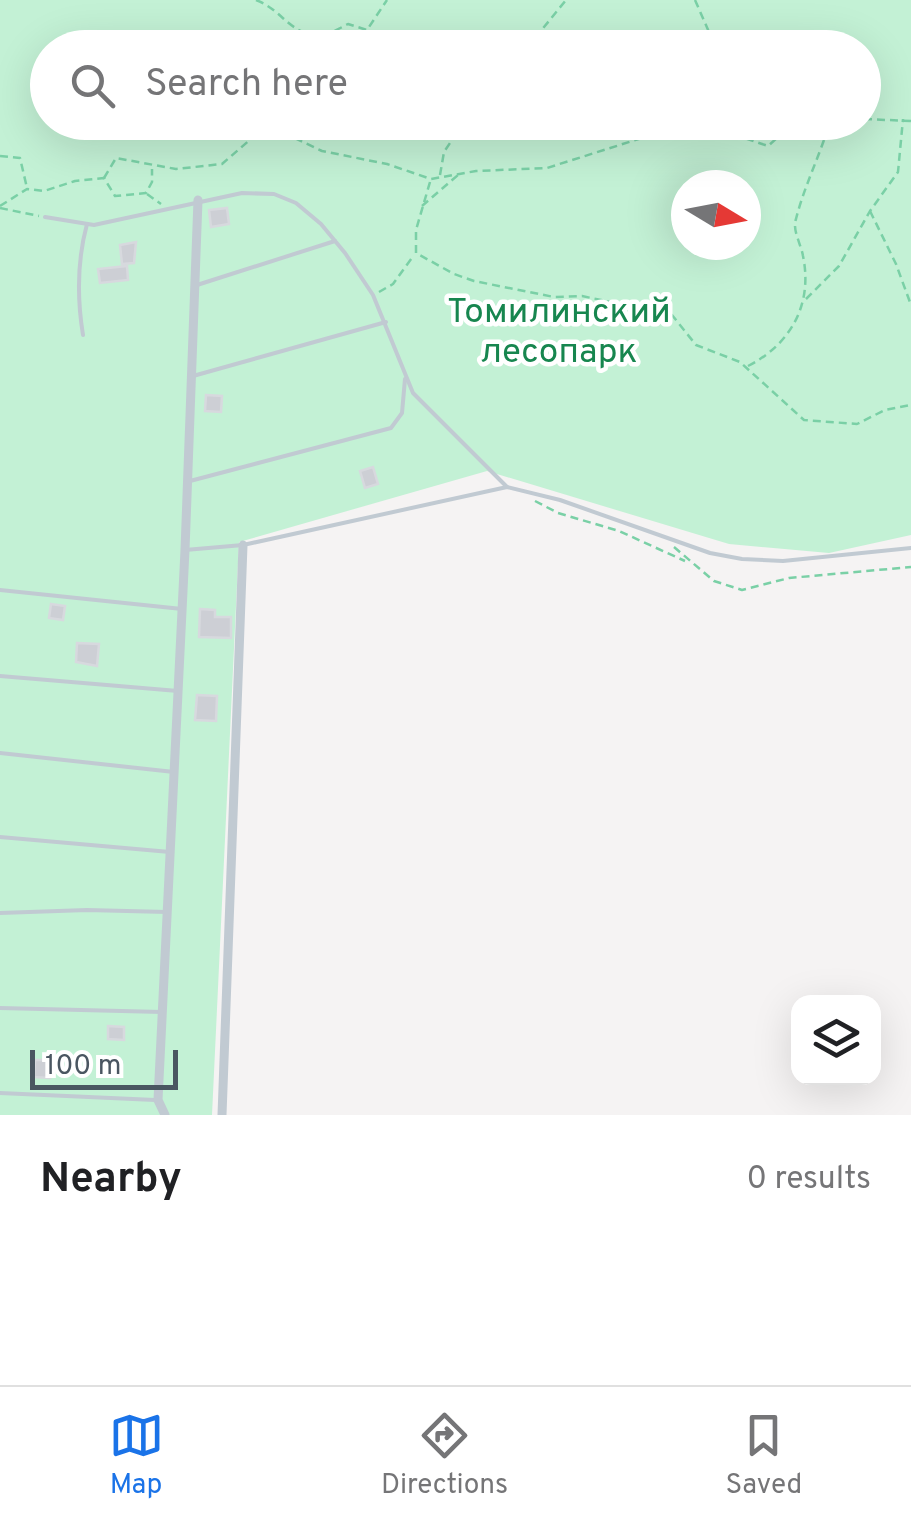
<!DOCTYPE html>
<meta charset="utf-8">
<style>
:root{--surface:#fff;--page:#f6f6f6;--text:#202124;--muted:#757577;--line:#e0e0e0;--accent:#1a73e8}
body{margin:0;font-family:Overpass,sans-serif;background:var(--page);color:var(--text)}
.controls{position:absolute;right:30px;bottom:30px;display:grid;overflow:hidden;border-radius:20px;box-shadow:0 10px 40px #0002}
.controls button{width:90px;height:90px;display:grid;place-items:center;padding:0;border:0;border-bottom:2px solid var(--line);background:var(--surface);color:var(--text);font:50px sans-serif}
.compass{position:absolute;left:671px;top:170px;width:90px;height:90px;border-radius:50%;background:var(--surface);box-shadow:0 10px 40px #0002;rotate:100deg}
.scale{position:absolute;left:30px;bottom:25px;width:148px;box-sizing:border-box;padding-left:10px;border:5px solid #4a5661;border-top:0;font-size:28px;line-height:35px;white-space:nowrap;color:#4a5661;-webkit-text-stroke:8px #fff;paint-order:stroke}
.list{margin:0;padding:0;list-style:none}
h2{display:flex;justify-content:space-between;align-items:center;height:130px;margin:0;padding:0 40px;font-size:42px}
h2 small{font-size:32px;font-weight:400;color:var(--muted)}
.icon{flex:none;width:55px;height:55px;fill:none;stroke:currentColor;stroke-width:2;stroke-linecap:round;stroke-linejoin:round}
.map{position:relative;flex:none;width:911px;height:1115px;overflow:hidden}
.search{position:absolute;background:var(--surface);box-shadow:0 10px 40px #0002;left:30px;right:30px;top:30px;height:110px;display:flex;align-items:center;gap:25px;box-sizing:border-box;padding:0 35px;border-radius:55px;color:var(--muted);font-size:38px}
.sheet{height:270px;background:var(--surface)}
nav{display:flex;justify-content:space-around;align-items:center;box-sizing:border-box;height:140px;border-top:2px solid var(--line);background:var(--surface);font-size:28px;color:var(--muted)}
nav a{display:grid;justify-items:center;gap:5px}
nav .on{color:var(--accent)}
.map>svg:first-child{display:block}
.green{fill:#c3f1d5;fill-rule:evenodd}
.building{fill:#cdcfd5;stroke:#d7d9de;stroke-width:2.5}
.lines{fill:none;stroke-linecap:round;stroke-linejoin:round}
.path{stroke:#7ad0a6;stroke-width:2.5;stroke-dasharray:8 5;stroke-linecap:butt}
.lane{stroke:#c1cad2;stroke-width:4}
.street{stroke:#c1cad2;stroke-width:9}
.labels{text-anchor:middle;stroke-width:9;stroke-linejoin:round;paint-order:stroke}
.park-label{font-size:35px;fill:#17864f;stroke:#fff}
</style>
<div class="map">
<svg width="911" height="1115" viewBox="0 0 911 1115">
<rect width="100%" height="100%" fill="#f5f3f3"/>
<!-- green -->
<path class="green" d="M0,0h911v535l-82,18 -100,-9 -242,-73 -248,71 -27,573h-212zM48,48h816v74h-816zM686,185h60v60h-60z"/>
<!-- building -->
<g class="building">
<path d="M227,208l2,16 -18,3 -2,-17z"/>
<path d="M136,242l-2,21 -12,1 -2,-19z"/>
<path d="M127,266l1,14 -28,3 -2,-14z"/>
<path d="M206,395l16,1 -1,16 -16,-1z"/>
<path d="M373,467l5,17 -13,4 -5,-17z"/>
<path d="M51,604l14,2 -2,14 -14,-2z"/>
<path d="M200,609l15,1v7h16v21l-32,-1z"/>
<path d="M77,643l22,1 -2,22 -21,-4z"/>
<path d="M197,695l20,1 -1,25 -21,-1z"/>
<path d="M108,1026l16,1v13l-16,-1z"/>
<path d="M35,1060h16l-1,18 -16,-1z"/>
</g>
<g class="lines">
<!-- path -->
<g class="path">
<path d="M256,0c28,11 32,34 67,37l25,-13 19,6 20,-30"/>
<path d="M695,0l21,48"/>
<path d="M363,48l4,-18"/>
<path d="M527,48l39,-48"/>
<path d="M864,119l47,2"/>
<path d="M445,122l9,11"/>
<path d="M767,122l34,4 15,-4"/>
<path d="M709,126l59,20 9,-8 6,-13"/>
<path d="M0,156l20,2 7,30"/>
<path d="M440,175l4,-23 20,-30"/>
<path d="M104,178l12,-20 60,11 46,-5 45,-39 55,26 65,13 44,15 45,-8 71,-3 139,-44 33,-2"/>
<path d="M430,182l-14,48v23l38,21 20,7 80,16 28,-1 90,19 24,30 44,17 64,58 53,4 28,-14 26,-5"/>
<path d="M147,194l14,10"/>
<path d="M0,206l27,-17 17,2 31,-10 29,-3 11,18 31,-3 6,-11v-13"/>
<path d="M422,206l36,-31"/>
<path d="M0,208l39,8"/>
<path d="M870,211l26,53 15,41"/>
<path d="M379,292l14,-8 21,-29"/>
<path d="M806,299l33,-33 31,-55 28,-39 5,-53"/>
<path d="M748,366c43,-22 65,-62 55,-110 -2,-12 -11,-26 -7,-37 8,-32 24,-64 34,-97"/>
<path d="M535,501l23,12 61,18 66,30"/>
<path d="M674,547l40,34 28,9 47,-12 122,-11"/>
</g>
<!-- lane -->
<g class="lane">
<path d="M45,217l49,8 148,-32 32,1 22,9 25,21 24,29 28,42 40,98 94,94"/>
<path d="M197,285l138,-44"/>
<path d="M83,335c-6,-37 -6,-74 4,-111"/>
<path d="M193,376l193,-54"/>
<path d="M190,481l201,-53 11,-15 3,-34"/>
<path d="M185,550l58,-5 264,-58 53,13 150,53 32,6 41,2 128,-13"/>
<path d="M0,590l182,19"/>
<path d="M0,676l178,15"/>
<path d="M0,753l174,19"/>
<path d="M0,837l170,15"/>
<path d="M0,913l87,-3 80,2"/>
<path d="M0,1008l162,4"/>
<path d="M0,1093l155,7"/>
</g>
<!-- street -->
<g class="street">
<path d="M165,1115l-7,-15 27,-550 13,-350"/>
<path d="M222,1115l21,-570"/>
</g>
</g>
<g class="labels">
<!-- park labels -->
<g class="park-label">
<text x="559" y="322">Томилинский<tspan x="559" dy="40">лесопарк</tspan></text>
</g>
</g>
</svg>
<div class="controls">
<button><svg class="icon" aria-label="layers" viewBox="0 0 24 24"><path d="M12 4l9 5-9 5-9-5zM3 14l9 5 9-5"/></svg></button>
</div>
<svg class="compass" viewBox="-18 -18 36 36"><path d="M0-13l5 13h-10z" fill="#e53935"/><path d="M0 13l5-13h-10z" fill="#757577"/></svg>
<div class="scale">100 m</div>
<div class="search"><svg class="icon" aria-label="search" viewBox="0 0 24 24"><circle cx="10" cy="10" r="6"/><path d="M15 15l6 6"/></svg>Search here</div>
</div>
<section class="sheet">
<h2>Nearby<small>0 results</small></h2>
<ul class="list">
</ul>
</section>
<nav>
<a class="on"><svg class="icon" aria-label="map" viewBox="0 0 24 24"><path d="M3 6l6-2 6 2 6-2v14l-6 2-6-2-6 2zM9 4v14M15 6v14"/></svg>Map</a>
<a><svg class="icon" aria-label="directions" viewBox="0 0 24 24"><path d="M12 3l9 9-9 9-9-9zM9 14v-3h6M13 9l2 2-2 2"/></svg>Directions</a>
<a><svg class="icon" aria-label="saved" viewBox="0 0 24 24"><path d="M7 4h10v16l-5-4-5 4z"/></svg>Saved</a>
</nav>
